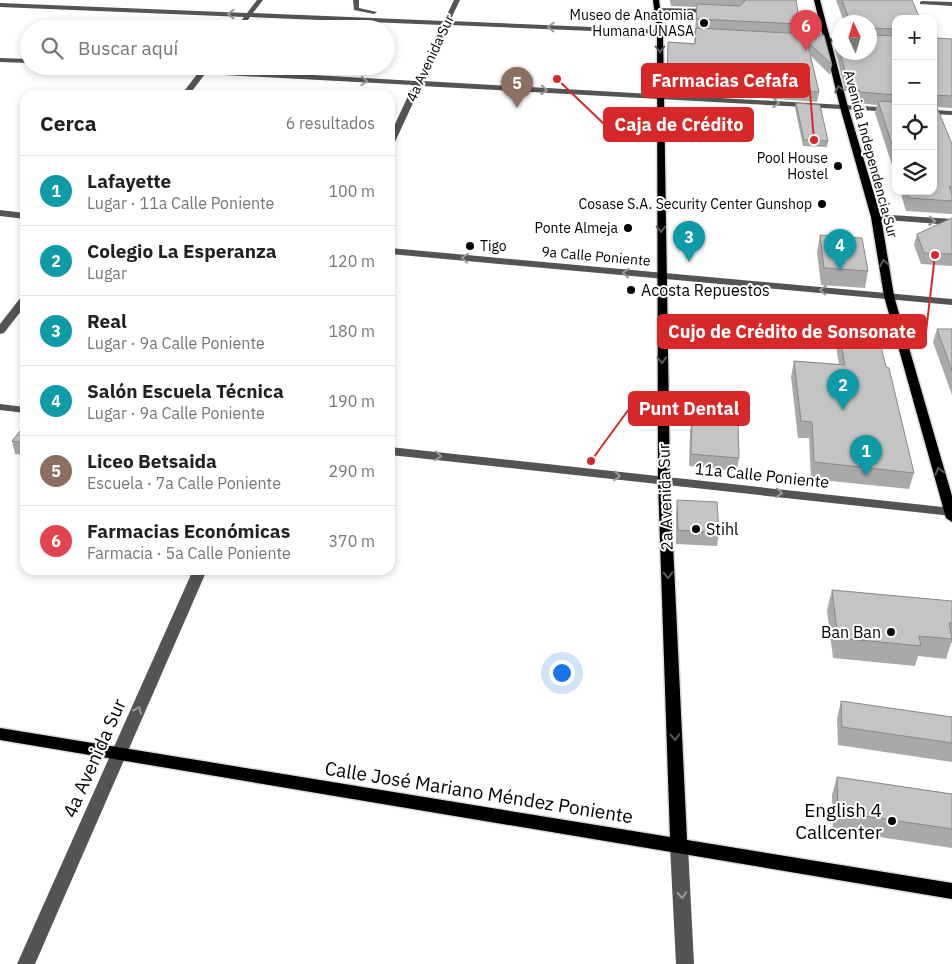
<!DOCTYPE html>
<html lang="es">
<meta charset="utf-8">
<style>
:root{--surface:#fff;--page:#f2f2f2;--text:#222;--muted:#767676;--line:#e0e0e0;--accent:#000}
body{margin:0;font-family:"IBM Plex Sans",sans-serif;background:var(--page);color:var(--text)}
.controls{position:absolute;right:15px;top:15px;display:grid;overflow:hidden;border-radius:10px;box-shadow:0 2px 8px #0003}
.controls button{width:45px;height:45px;display:grid;place-items:center;padding:0;border:0;border-bottom:1px solid var(--line);background:var(--surface);color:var(--text);font:25px sans-serif}
.compass{position:absolute;left:832px;top:15px;width:45px;height:45px;border-radius:50%;background:var(--surface);box-shadow:0 2px 8px #0003;rotate:356deg}
.you{position:absolute;left:561px;top:672px;width:18px;height:18px;margin:-12px;border:4px solid #fff;border-radius:50%;background:#1a73e8;box-shadow:0 0 0 8px #1a73e833}
.badge{display:grid;place-items:center;width:32px;height:32px;border-radius:50%;background:var(--accent);color:#fff;font-size:16px;font-weight:700}
.pin{position:absolute;translate:-50% -41px;filter:drop-shadow(0 1px 2px #0008)}
.pin::after{content:'';position:absolute;top:26px;width:18px;height:15px;background:inherit;clip-path:polygon(0 0,100% 0,50% 100%)}
.list{margin:0;padding:0;list-style:none}
h2{display:flex;justify-content:space-between;align-items:center;height:65px;margin:0;padding:0 20px;font-size:21px}
h2 small{font-size:16px;font-weight:400;color:var(--muted)}
.list li{display:grid;grid-template-columns:32px 1fr auto;gap:15px;align-items:center;box-sizing:border-box;height:70px;padding:0 20px;border-top:1px solid var(--line)}
.list b{display:block;font-size:19px;white-space:nowrap}
.list p{margin:0;font-size:16px;white-space:nowrap;color:var(--muted)}
.list em{font-size:16px;font-style:normal;color:var(--muted)}
.icon{flex:none;width:28px;height:28px;fill:none;stroke:currentColor;stroke-width:2;stroke-linecap:round;stroke-linejoin:round}
.map{position:relative;flex:none;width:952px;height:964px;overflow:hidden}
.search{position:absolute;background:var(--surface);box-shadow:0 2px 8px #0003;left:20px;top:20px;width:375px;height:55px;display:flex;align-items:center;gap:12px;box-sizing:border-box;padding:0 18px;border-radius:28px;color:var(--muted);font-size:19px}
.panel{position:absolute;background:var(--surface);box-shadow:0 2px 8px #0003;left:20px;top:90px;width:375px;height:485px;border-radius:15px}
.map>svg:first-child{display:block}
.lines{fill:none;stroke-linecap:round;stroke-linejoin:round}
.major-casing{stroke:#dbdbdb;stroke-width:3}
.minor{fill:#545454;fill-rule:evenodd}
.major{fill:#000;fill-rule:evenodd}
.wall{fill:#a9a9a9}
.building{fill:#c4c4c4;stroke:#898989}
.oneway{stroke:#989898}
.oneway2{stroke:#595959}
.poi-dot{fill:#000;stroke:#fff;stroke-width:2}
.labels{text-anchor:middle;stroke-width:4;stroke-linejoin:round;paint-order:stroke}
.far-poi-label{font-size:14px;fill:#000;stroke:#fff;text-anchor:end}
.far-street-label{font-size:14px;fill:#000;stroke:#fff}
.poi-label{font-size:16px;fill:#000;stroke:#fff;text-anchor:start}
.street-label{font-size:16px;fill:#000;stroke:#fff}
.near-street-label{font-size:19px;fill:#000;stroke:#fff}
.near-poi-label{font-size:19px;fill:#000;stroke:#fff;text-anchor:end}
.leader{fill:none;stroke:#d62828;stroke-width:2}
.callout-dot{fill:#d62828;stroke:#fff;stroke-width:2}
.callout{fill:#d62828;stroke:#d62828;stroke-width:2}
.callout-label{font-size:18px;text-anchor:middle;font-weight:bold;fill:#fff}
</style>
<div class="map">
<svg width="952" height="964" viewBox="0 0 952 964">
<rect width="100%" height="100%" fill="#fff"/>
<g class="lines">
<!-- major casing -->
<g class="major-casing">
<g id="major">
<path d="M653,0h6l4,31 7,450 17,359 265,43v16l-952,-159v-12l670,109 -12,-356 -1,-450z"/>
<path d="M814,0h6l28,107 33,110 13,79 58,200v26l-6,-4 -62,-222 -13,-79 -31,-110z"/>
</g>
</g>
<!-- minor -->
<g class="minor">
<path d="M257,0h6l-10,13 191,8 10,-21h6l-10,21 262,11 3,2 -3,2 -263,-11 -26,56 473,27v4l-475,-26 -27,58 -4,2v-11l23,-50 -208,-11 -16,21h-8l17,-22 -92,-5 -3,-2 98,3 2,-3h5l1,3 207,12 26,-56 -192,-8 -8,12h-7l9,-12 -244,-10v-4l247,10z"/>
<path d="M353,0h6v8l18,4 -3,2 -20,-4z"/>
<path d="M922,1l30,1v4l-32,-2v-2z"/>
<path d="M657,8l55,1 3,2 -3,2 -57,-2 -1,-1z"/>
<path d="M814,37l26,2v4l-28,-3 -1,-1z"/>
<path d="M0,58l29,1v4l-29,-1z"/>
<path d="M933,110l19,1v4l-19,-1z"/>
<path d="M0,210l25,3v6l-25,-3z"/>
<path d="M876,214l76,5v6l-79,-6 -2,-2z"/>
<path d="M390,248l562,51v6l-562,-51z"/>
<path d="M25,296v10l-21,27 -4,1v-10l21,-27z"/>
<path d="M0,404l25,3v6l-25,-3z"/>
<path d="M390,447l562,61v8l-562,-61z"/>
<path d="M193,570h14l-172,394h-18z"/>
<path d="M679,839l6,2 3,5 6,118h-18l-6,-118 3,-5z"/>
</g>
<!-- major -->
<use href="#major" class="major"/>
</g>
<!-- wall -->
<g class="wall">
<path d="M670,0h126l4,24 -2,10 26,1 8,30 -2,10 -20,-20 9,37 -2,10 -151,-11 2,-49 26,1 3,-36 -26,-1z"/>
<path d="M836,0h76l-16,19v158l-21,-64 2,-8 -18,-2 -14,-13 -11,-45 2,-11 4,1v17h30v-30h-26z"/>
<path d="M933,38l19,1v69l-15,-1 15,37v70l-46,-3 -6,-20h33z"/>
<path d="M796,103l32,38 -1,6 -24,-1 -8,-38z"/>
<path d="M952,218v48l-31,-2 -7,-19 3,-11z"/>
<path d="M820,235l48,36 -3,17 -44,-3 -4,-33z"/>
<path d="M937,329h15v66l-19,-53z"/>
<path d="M839,332l47,35 28,106 -5,16 -98,-10 -2,-41h-11l-7,-61 3,-16 45,3 -3,-17z"/>
<path d="M692,418l47,40 -2,13 -48,-5 1,-35z"/>
<path d="M25,425v30l-10,-1 -3,-13z"/>
<path d="M677,500l42,33 -2,13 -41,-2v-31z"/>
<path d="M832,590l120,11v42h-1l-5,16 -28,-3 -3,10 -82,-8 -6,-48z"/>
<path d="M841,701l111,16v45l-114,-17 -1,-26z"/>
<path d="M837,777l115,17v54l-119,-18 -1,-35z"/>
</g>
<!-- building -->
<g class="building">
<path d="M743,0h53l4,24 -104,-5 1,-15 43,2 5,-5z"/>
<path d="M842,0h70l8,19h-24v10l-24,-1 -2,2 2,5 24,1v59l-35,-3 -14,-13 -7,-27h30v-30h-20z"/>
<path d="M696,28l128,7 8,30 -25,-24 12,51 -152,-11 1,-39 27,2z"/>
<path d="M836,34l4,1v14z"/>
<path d="M933,38l19,1v57l-19,-1z"/>
<path d="M933,98l19,46v43l-3,-1 3,9v6l-43,-3 -2,-7h26z"/>
<path d="M878,101l18,1v55z"/>
<path d="M796,103l24,2 8,36 -24,-1z"/>
<path d="M952,218v36l-28,-1 -7,-19z"/>
<path d="M820,235l42,3 6,33 -44,-3z"/>
<path d="M937,329h15v42z"/>
<path d="M839,332l39,2 8,33 3,1 25,105 -100,-11 -2,-40 -11,-1 -7,-60 51,4z"/>
<path d="M692,418l46,4 1,36 -48,-4z"/>
<path d="M25,425v18l-13,-2z"/>
<path d="M677,500l40,2 2,31 -41,-3z"/>
<path d="M832,590l120,11v22h-3l3,16 -33,-3 2,10 -83,-8z"/>
<path d="M841,701l111,16v26l-110,-16z"/>
<path d="M837,777l115,17v35l-114,-17z"/>
</g>
<!-- one-way arrows -->
<defs><path id="oneway-chevron" d="M-2-3.5L2.5 0L-2 3.5" fill="none" stroke-width="1.6" stroke-linecap="round" stroke-linejoin="round" transform="scale(1.25)"/></defs>
<g class="oneway">
<use href="#oneway-chevron" transform="translate(231 14) rotate(-178)"/>
<use href="#oneway-chevron" transform="translate(551 27) rotate(-178)"/>
<use href="#oneway-chevron" transform="translate(364 81) rotate(3)"/>
<use href="#oneway-chevron" transform="translate(544 90) rotate(3)"/>
<use href="#oneway-chevron" transform="translate(776 103) rotate(3)"/>
<use href="#oneway-chevron" transform="translate(932 221) rotate(4)"/>
<use href="#oneway-chevron" transform="translate(465 258) rotate(-175)"/>
<use href="#oneway-chevron" transform="translate(626 273) rotate(-175)"/>
<use href="#oneway-chevron" transform="translate(823 290) rotate(-175)"/>
<use href="#oneway-chevron" transform="translate(438 456) rotate(6)"/>
<use href="#oneway-chevron" transform="translate(617 476) rotate(6)"/>
<use href="#oneway-chevron" transform="translate(779 493) rotate(6)"/>
<use href="#oneway-chevron" transform="translate(138 710) rotate(-66)"/>
<use href="#oneway-chevron" transform="translate(682 895) rotate(87)"/>
</g>
<g class="oneway2">
<use href="#oneway-chevron" transform="translate(660 49) rotate(90)"/>
<use href="#oneway-chevron" transform="translate(839 89) rotate(-104)"/>
<use href="#oneway-chevron" transform="translate(661 229) rotate(90)"/>
<use href="#oneway-chevron" transform="translate(884 263) rotate(-99)"/>
<use href="#oneway-chevron" transform="translate(662 360) rotate(89)"/>
<use href="#oneway-chevron" transform="translate(939 471) rotate(-106)"/>
<use href="#oneway-chevron" transform="translate(668 575) rotate(88)"/>
<use href="#oneway-chevron" transform="translate(675 737) rotate(88)"/>
</g>
<!-- markers -->
<g class="poi-dot">
<circle cx="704" cy="23" r="5"/>
<circle cx="838" cy="166" r="5"/>
<circle cx="822" cy="204" r="5"/>
<circle cx="628" cy="228" r="5"/>
<circle cx="470" cy="246" r="5"/>
<circle cx="631" cy="290" r="5"/>
<circle cx="696" cy="529" r="5"/>
<circle cx="891" cy="632" r="5"/>
<circle cx="892" cy="821" r="5"/>
</g>
<g class="labels">
<!-- far-poi labels -->
<g class="far-poi-label">
<text x="694" y="20">Museo de Anatomia<tspan x="694" dy="16">Humana UNASA</tspan></text>
<text x="828" y="163">Pool House<tspan x="828" dy="16">Hostel</tspan></text>
<text x="812" y="209">Cosase S.A. Security Center Gunshop</text>
<text x="618" y="233">Ponte Almeja</text>
<text x="480" y="251" text-anchor="start">Tigo</text>
</g>
<!-- far-street labels -->
<g class="far-street-label">
<text transform="translate(430 58) rotate(-65)" y="5">4a Avenida Sur</text>
<text transform="translate(871 154) rotate(75)" y="5">Avenida Independencia Sur</text>
<text transform="translate(596 256) rotate(5)" y="5">9a Calle Poniente</text>
</g>
<!-- poi labels -->
<g class="poi-label">
<text x="641" y="296">Acosta Repuestos</text>
<text x="706" y="535">Stihl</text>
<text x="881" y="638" text-anchor="end">Ban Ban</text>
</g>
<!-- street labels -->
<g class="street-label">
<text transform="translate(762 475) rotate(6)" y="6">11a Calle Poniente</text>
<text transform="translate(665 497) rotate(-92)" y="6">2a Avenida Sur</text>
</g>
<!-- near-street labels -->
<g class="near-street-label">
<text transform="translate(94 758) rotate(-66)" y="7">4a Avenida Sur</text>
<text transform="translate(479 792) rotate(9)" y="7">Calle José Mariano Méndez Poniente</text>
</g>
<!-- near-poi labels -->
<g class="near-poi-label">
<text x="882" y="817">English 4<tspan x="882" dy="22">Callcenter</tspan></text>
</g>
</g>
<!-- callouts -->
<path class="leader" d="M814 140L809 81M557 79L604 124M935 255L926 332M591 461L629 409"/>
<g class="callout-dot">
<circle cx="814" cy="140" r="5"/>
<circle cx="557" cy="79" r="5"/>
<circle cx="935" cy="255" r="5"/>
<circle cx="591" cy="461" r="5"/>
</g>
<g class="callout">
<rect x="642" y="64" width="167" height="33" rx="5"/>
<rect x="604" y="108" width="149" height="33" rx="5"/>
<rect x="658" y="315" width="268" height="33" rx="5"/>
<rect x="629" y="392" width="120" height="33" rx="5"/>
</g>
<g class="callout-label">
<text x="725" y="87">Farmacias Cefafa</text>
<text x="679" y="131">Caja de Crédito</text>
<text x="792" y="338">Cujo de Crédito de Sonsonate</text>
<text x="689" y="415">Punt Dental</text>
</g>
</svg>
<div class="controls">
<button>+</button>
<button>−</button>
<button><svg class="icon" aria-label="locate" viewBox="0 0 24 24"><circle cx="12" cy="12" r="6"/><path d="M12 2v4M12 18v4M2 12h4M18 12h4"/></svg></button>
<button><svg class="icon" aria-label="layers" viewBox="0 0 24 24"><path d="M12 4l9 5-9 5-9-5zM3 14l9 5 9-5"/></svg></button>
</div>
<svg class="compass" viewBox="-18 -18 36 36"><path d="M0-13l5 13h-10z" fill="#e53935"/><path d="M0 13l5-13h-10z" fill="#767676"/></svg>
<div class="you"></div>
<div class="pin badge" style="left:866px;top:476px;background:#0f9aa8">1</div>
<div class="pin badge" style="left:843px;top:410px;background:#0f9aa8">2</div>
<div class="pin badge" style="left:689px;top:262px;background:#0f9aa8">3</div>
<div class="pin badge" style="left:840px;top:270px;background:#0f9aa8">4</div>
<div class="pin badge" style="left:517px;top:108px;background:#8d6e63">5</div>
<div class="pin badge" style="left:806px;top:51px;background:#e0444e">6</div>
<div class="search"><svg class="icon" aria-label="search" viewBox="0 0 24 24"><circle cx="10" cy="10" r="6"/><path d="M15 15l6 6"/></svg>Buscar aquí</div>
<section class="panel">
<h2>Cerca<small>6 resultados</small></h2>
<ul class="list">
<li><span class="badge" style="background:#0f9aa8">1</span><div><b>Lafayette</b><p>Lugar · 11a Calle Poniente</p></div><em>100 m</em></li>
<li><span class="badge" style="background:#0f9aa8">2</span><div><b>Colegio La Esperanza</b><p>Lugar</p></div><em>120 m</em></li>
<li><span class="badge" style="background:#0f9aa8">3</span><div><b>Real</b><p>Lugar · 9a Calle Poniente</p></div><em>180 m</em></li>
<li><span class="badge" style="background:#0f9aa8">4</span><div><b>Salón Escuela Técnica</b><p>Lugar · 9a Calle Poniente</p></div><em>190 m</em></li>
<li><span class="badge" style="background:#8d6e63">5</span><div><b>Liceo Betsaida</b><p>Escuela · 7a Calle Poniente</p></div><em>290 m</em></li>
<li><span class="badge" style="background:#e0444e">6</span><div><b>Farmacias Económicas</b><p>Farmacia · 5a Calle Poniente</p></div><em>370 m</em></li>
</ul>
</section>
</div>
